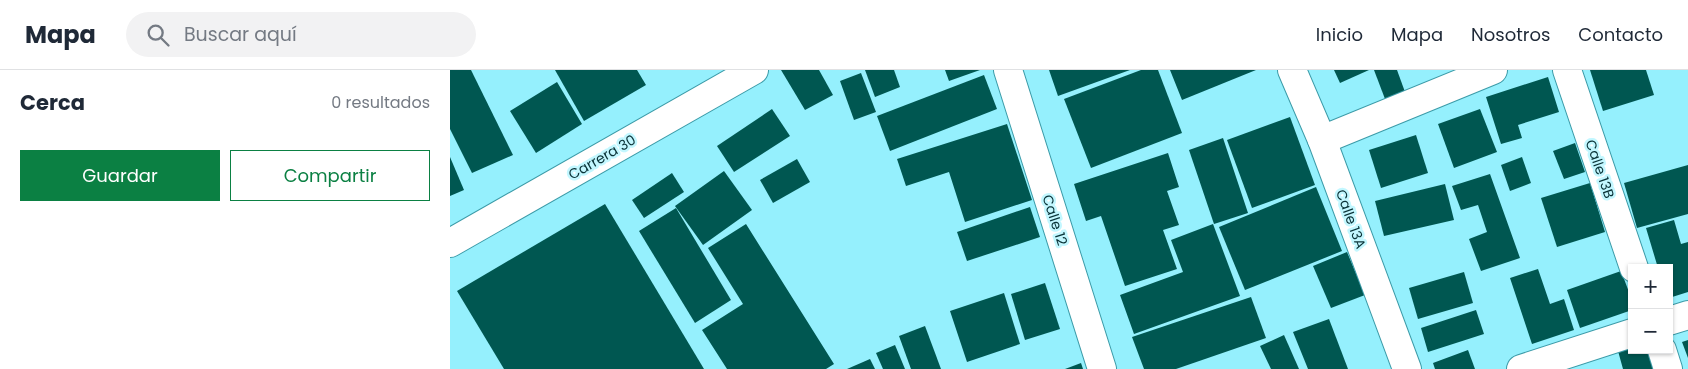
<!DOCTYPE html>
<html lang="es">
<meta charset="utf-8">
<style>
:root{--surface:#fff;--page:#f2f2f3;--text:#1f2937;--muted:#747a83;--line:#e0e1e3;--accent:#0b8043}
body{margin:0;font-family:Poppins,sans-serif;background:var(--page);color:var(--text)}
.controls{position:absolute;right:15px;bottom:15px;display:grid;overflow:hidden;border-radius:0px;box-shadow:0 1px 4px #0004}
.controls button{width:45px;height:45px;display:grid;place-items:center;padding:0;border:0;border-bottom:1px solid var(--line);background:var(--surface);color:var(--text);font:25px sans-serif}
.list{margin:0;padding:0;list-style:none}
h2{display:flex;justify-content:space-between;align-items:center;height:65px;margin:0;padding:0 20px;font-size:21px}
h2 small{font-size:16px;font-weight:400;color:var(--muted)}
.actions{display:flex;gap:10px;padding:15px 20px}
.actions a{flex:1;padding:11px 0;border:1px solid var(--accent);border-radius:0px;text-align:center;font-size:18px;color:var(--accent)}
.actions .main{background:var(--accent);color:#fff}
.icon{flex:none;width:28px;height:28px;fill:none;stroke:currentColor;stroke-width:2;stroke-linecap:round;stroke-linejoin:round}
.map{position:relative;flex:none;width:1238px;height:299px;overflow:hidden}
header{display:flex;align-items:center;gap:30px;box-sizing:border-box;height:70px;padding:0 25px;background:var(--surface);border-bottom:1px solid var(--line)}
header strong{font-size:24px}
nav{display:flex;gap:28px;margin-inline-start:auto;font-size:18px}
.search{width:350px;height:45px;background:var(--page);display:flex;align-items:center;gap:12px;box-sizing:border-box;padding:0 18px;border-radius:28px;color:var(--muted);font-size:19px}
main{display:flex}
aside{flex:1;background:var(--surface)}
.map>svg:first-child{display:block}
.building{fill:#005751}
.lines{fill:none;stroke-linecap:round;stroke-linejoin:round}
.minor-casing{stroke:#3c9ba8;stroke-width:30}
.minor{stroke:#fff;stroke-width:28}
.labels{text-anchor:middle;stroke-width:5;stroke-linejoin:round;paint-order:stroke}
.street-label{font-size:14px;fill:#093237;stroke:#c3f7ff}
</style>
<header>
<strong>Mapa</strong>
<div class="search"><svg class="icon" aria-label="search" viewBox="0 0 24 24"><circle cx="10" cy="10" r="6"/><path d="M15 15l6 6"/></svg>Buscar aquí</div>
<nav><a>Inicio</a><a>Mapa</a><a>Nosotros</a><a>Contacto</a></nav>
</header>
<main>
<aside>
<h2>Cerca<small>0 resultados</small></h2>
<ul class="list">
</ul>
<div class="actions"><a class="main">Guardar</a><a>Compartir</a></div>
</aside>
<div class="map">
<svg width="1238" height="299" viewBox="0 0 1238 299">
<rect width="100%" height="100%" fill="#95f0fd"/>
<!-- building -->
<g class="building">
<path d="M0,0h21l42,85 -41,18 -22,-44z"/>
<path d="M105,0h82l9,15 -62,36z"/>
<path d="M331,0h38l14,25 -28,15z"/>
<path d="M415,0h29l6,17 -25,10z"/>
<path d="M495,0h35l-31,11z"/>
<path d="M599,0h81l-72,26z"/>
<path d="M691,0h17l24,63 -91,35 -27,-69z"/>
<path d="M720,0h86l-74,30z"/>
<path d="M884,0h35l-29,13z"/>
<path d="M924,0h23l8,22 -20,7z"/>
<path d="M1140,0h56l8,25 -51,16z"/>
<path d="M411,3l15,39 -22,8 -14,-39z"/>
<path d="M534,5l13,34 -107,42 -13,-35z"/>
<path d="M1098,7l11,35 -41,13 4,13 -21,6 -15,-47z"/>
<path d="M107,12l25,42 -46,29 -26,-42z"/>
<path d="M322,39l18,27 -56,36 -17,-26z"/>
<path d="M1030,39l17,43 -43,16 -16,-44z"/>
<path d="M840,47l25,68 -63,23 -25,-68z"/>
<path d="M557,54l25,76 -67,22 -16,-50 -43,14 -9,-27z"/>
<path d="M966,65l12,38 -47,15 -12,-38z"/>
<path d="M773,68l25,75 -34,11 -25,-74z"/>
<path d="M1125,73l10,29 -21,7 -11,-28z"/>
<path d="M718,83l11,34 -12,4 12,34 -16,5 14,39 -52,17 -24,-70 -15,5 -12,-37z"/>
<path d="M0,87l14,33 -14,6z"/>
<path d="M1072,87l9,26 -21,8 -9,-26z"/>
<path d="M347,89l13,23 -37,21 -13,-23z"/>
<path d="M1238,95v49l-51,14 -13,-45z"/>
<path d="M274,101l28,39 -49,35 -28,-39z"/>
<path d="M222,103l12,19 -40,26 -12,-18z"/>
<path d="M1040,104l30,84 -39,13 -12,-32 18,-7 -9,-27 -17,5 -9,-24z"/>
<path d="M1140,113l15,49 -48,15 -16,-49z"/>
<path d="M995,114l9,36 -70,16 -9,-35z"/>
<path d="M866,117l26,64 -97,39 -26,-63z"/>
<path d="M155,134l99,165h-200l-47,-78z"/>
<path d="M580,137l10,30 -73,24 -10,-29z"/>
<path d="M226,138l55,92 -36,23 -56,-92z"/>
<path d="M1224,150l7,24 7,-2v50l-19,6v-30h-11l-12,-40z"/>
<path d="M296,154l88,140 -8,5h-99l-25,-39 41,-26 -35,-56z"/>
<path d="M763,154l27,72 -106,38 -14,-39 63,-23 -12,-32z"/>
<path d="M897,182l18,43 -34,13 -18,-42z"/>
<path d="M1088,199l12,35 14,-5 10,31 -42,14 -22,-66z"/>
<path d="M1171,201l11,29v10l-52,18 -13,-38z"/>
<path d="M1014,202l9,31 -55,16 -9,-31z"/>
<path d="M595,213l15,46 -35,11 -14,-46z"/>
<path d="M554,223l16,51 -53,18 -17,-51z"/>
<path d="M801,227l15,41 -90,31h-32l-12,-32z"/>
<path d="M1026,240l8,24 -56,18 -7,-24z"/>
<path d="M879,249l19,50h-40l-15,-37z"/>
<path d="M475,256l16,43h-30l-12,-33z"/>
<path d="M834,265l15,34h-28l-11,-23z"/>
<path d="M1238,270v18l-6,-16z"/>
<path d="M445,275l10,24h-22l-7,-16z"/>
<path d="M1182,277v3h22l6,19h-37l-5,-18z"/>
<path d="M1018,280l7,19h-40l-2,-6z"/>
<path d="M420,289l5,10h-28z"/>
<path d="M631,293l2,6h-18z"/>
</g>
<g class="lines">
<!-- minor casing -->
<g class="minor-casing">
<g id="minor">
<path d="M558,0l94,299"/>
<path d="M842,0l30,70 85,229"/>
<path d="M1117,0l67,198"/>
<path d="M872,70l171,-70"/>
<path d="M0,173l304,-173"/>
<path d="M1219,251l19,-6"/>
<path d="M1212,280l6,19"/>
<path d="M1071,299l111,-36"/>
</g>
</g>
<!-- minor -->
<use href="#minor" class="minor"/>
</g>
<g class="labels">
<!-- street labels -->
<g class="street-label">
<text transform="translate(152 87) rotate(-30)" y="5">Carrera 30</text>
<text transform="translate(1150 99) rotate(71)" y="5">Calle 13B</text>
<text transform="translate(901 149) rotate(70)" y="5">Calle 13A</text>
<text transform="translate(605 150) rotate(72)" y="5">Calle 12</text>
</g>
</g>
</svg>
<div class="controls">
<button>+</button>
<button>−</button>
</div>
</div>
</main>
